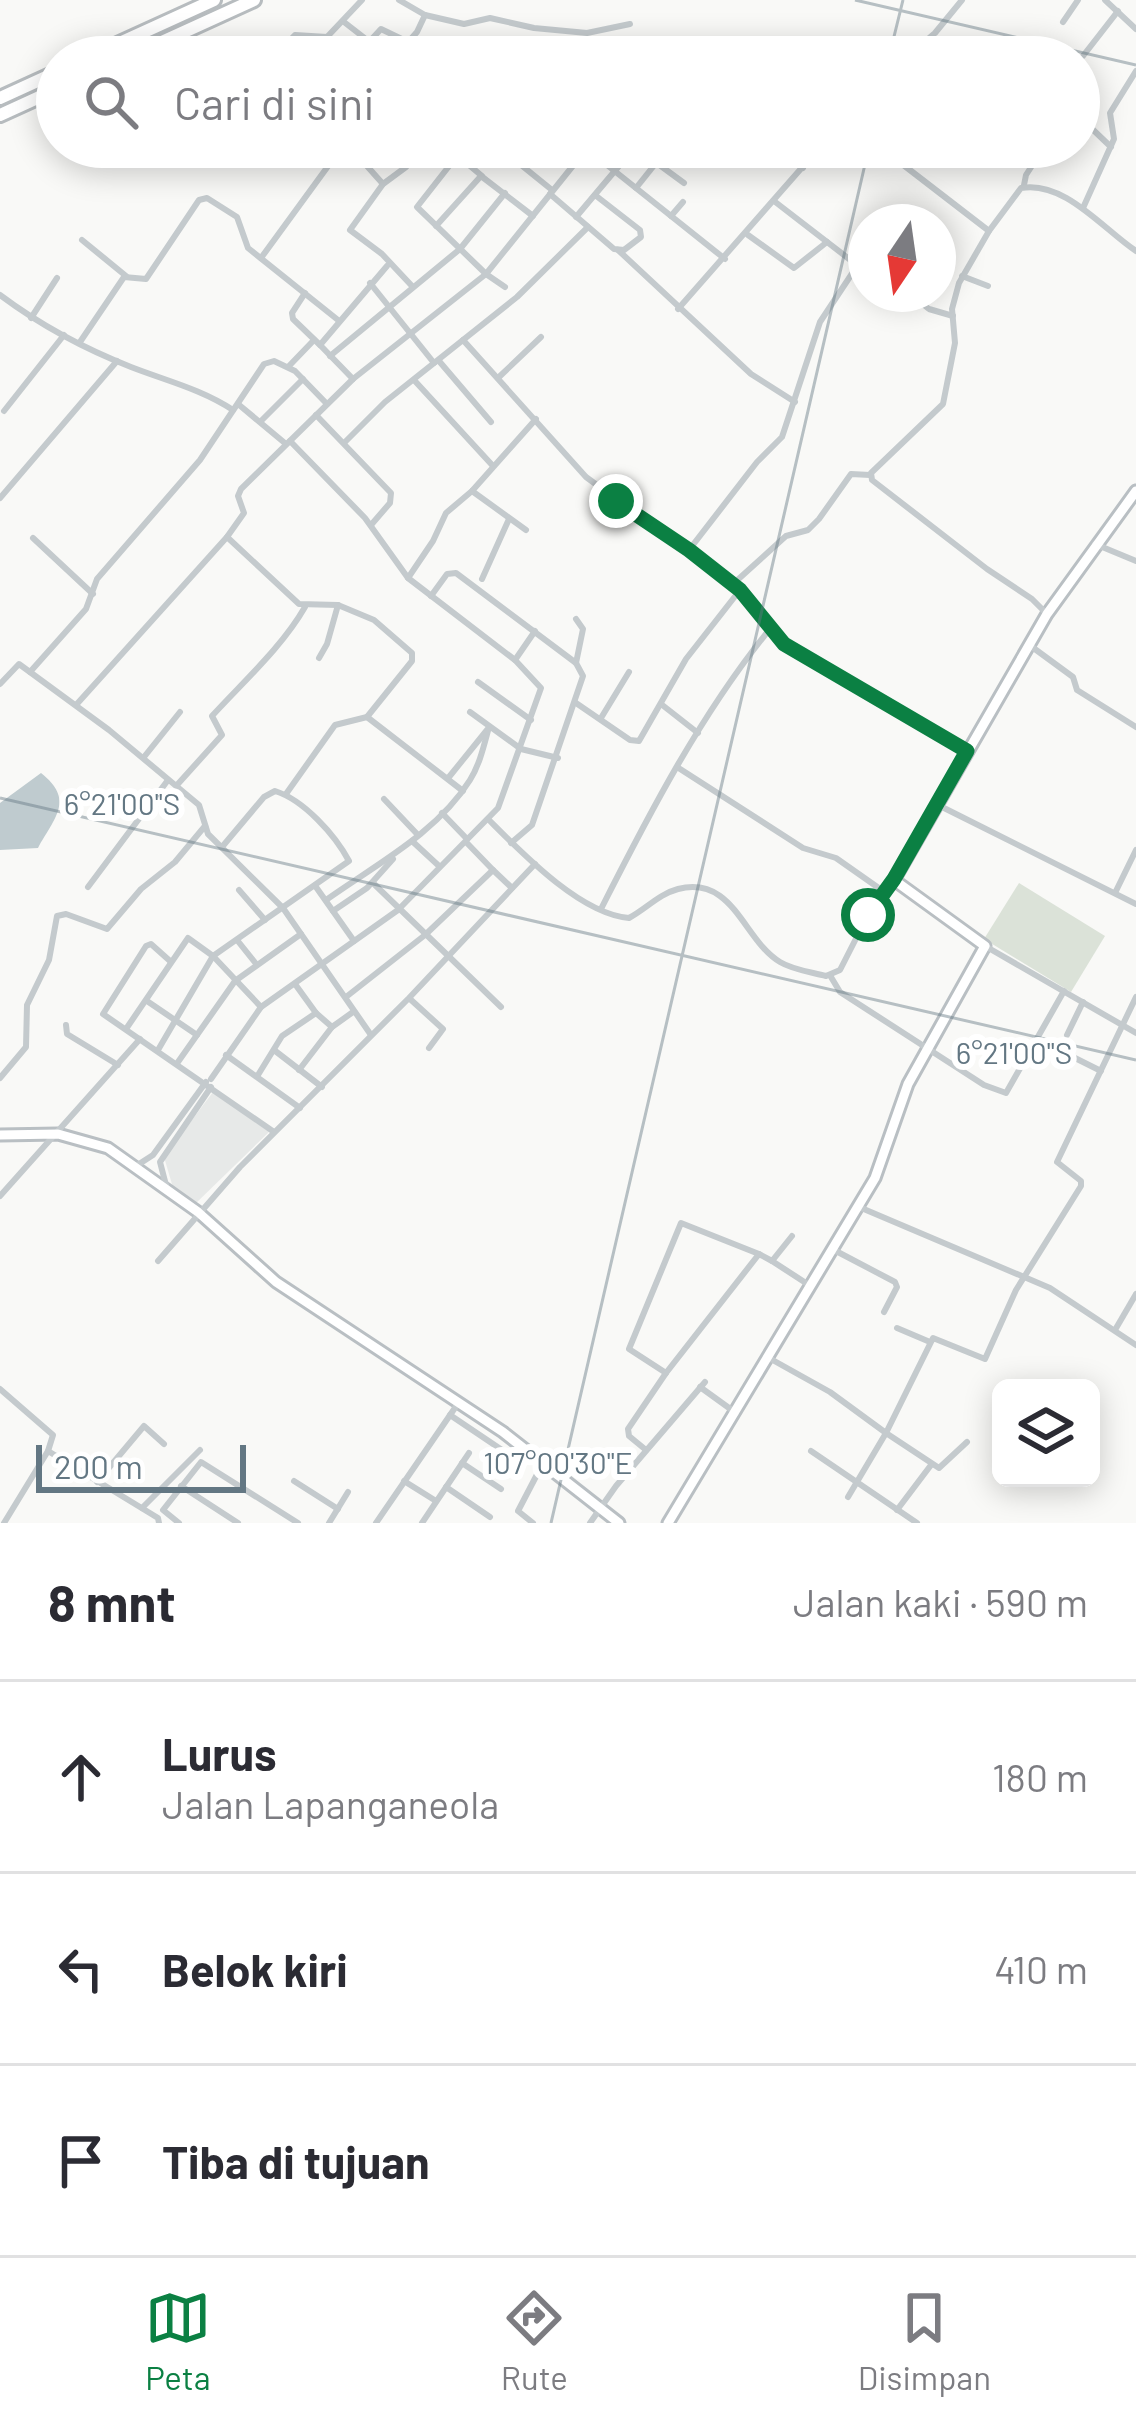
<!DOCTYPE html>
<html lang="id">
<meta charset="utf-8">
<style>
:root{--surface:#fff;--page:#f7f7f7;--text:#2b2b33;--muted:#7c7c81;--line:#e1e1e2;--accent:#0b8043}
body{margin:0;font-family:Barlow,sans-serif;background:var(--page);color:var(--text)}
.controls{position:absolute;right:36px;bottom:36px;display:grid;overflow:hidden;border-radius:18px;box-shadow:0 6px 30px #0003}
.controls button{width:108px;height:108px;display:grid;place-items:center;padding:0;border:0;border-bottom:3px solid var(--line);background:var(--surface);color:var(--text);font:60px sans-serif}
.compass{position:absolute;left:848px;top:204px;width:108px;height:108px;border-radius:50%;background:var(--surface);box-shadow:0 6px 30px #0003;rotate:193deg}
.scale{position:absolute;left:36px;bottom:30px;width:210px;box-sizing:border-box;padding-left:12px;border:6px solid #637783;border-top:0;font-size:33px;line-height:42px;white-space:nowrap;color:#637783;-webkit-text-stroke:9px #fff;paint-order:stroke}
.stop{position:absolute;width:36px;height:36px;margin:-27px;border:9px solid #0b8043;border-radius:50%;background:#fff}
.stop.end{background:#0b8043;border-color:#fff;box-shadow:0 3px 12px #0008}
.list{margin:0;padding:0;list-style:none}
h2{display:flex;justify-content:space-between;align-items:center;height:156px;margin:0;padding:0 48px;font-size:51px}
h2 small{font-size:39px;font-weight:400;color:var(--muted)}
.list li{display:grid;grid-template-columns:78px 1fr auto;gap:36px;align-items:center;box-sizing:border-box;height:192px;padding:0 48px;border-top:3px solid var(--line)}
.list b{display:block;font-size:45px;white-space:nowrap}
.list p{margin:0;font-size:39px;white-space:nowrap;color:var(--muted)}
.list em{font-size:39px;font-style:normal;color:var(--muted)}
.icon{flex:none;width:66px;height:66px;fill:none;stroke:currentColor;stroke-width:2;stroke-linecap:round;stroke-linejoin:round}
.map{position:relative;flex:none;width:1136px;height:1523px;overflow:hidden}
.search{position:absolute;background:var(--surface);box-shadow:0 6px 30px #0003;left:36px;right:36px;top:36px;height:132px;display:flex;align-items:center;gap:30px;box-sizing:border-box;padding:0 42px;border-radius:66px;color:var(--muted);font-size:45px}
.sheet{height:732px;background:var(--surface)}
nav{display:flex;justify-content:space-around;align-items:center;box-sizing:border-box;height:168px;border-top:3px solid var(--line);background:var(--surface);font-size:33px;color:var(--muted)}
nav a{display:grid;justify-items:center;gap:6px}
nav .on{color:var(--accent)}
.map>svg:first-child{display:block}
.built{fill:#e7e9e8}
.green{fill:#dbe2d8}
.water{fill:#bfcbcf}
.lines{fill:none;stroke-linecap:round;stroke-linejoin:round}
.secondary-casing{stroke:#b9bfc3;stroke-width:15}
.highway-casing{stroke:#b7bcbf;stroke-width:18}
.street{stroke:#c4cacd;stroke-width:6}
.secondary{stroke:#fff;stroke-width:9}
.highway{stroke:#fff;stroke-width:12}
.route{stroke:#0b8043;stroke-width:15}
.ticks{fill:none;stroke:#637783;stroke-width:3;stroke-opacity:0.45}
.ticks-label{font-size:30px;text-anchor:middle;fill:#637783;stroke:#fff;stroke-width:12;stroke-linejoin:round;paint-order:stroke}
</style>
<div class="map">
<svg width="1136" height="1523" viewBox="0 0 1136 1523">
<rect width="100%" height="100%" fill="#f9f9f7"/>
<!-- built -->
<path class="built" d="M213,1092l56,40 -76,74 -19,-15 -10,-34z"/>
<!-- green -->
<path class="green" d="M1019,883l86,53 -34,56 -87,-53z"/>
<!-- water -->
<path class="water" d="M41,773c34,27 14,44 -3,75l-38,2v-47z"/>
<g class="lines">
<!-- secondary casing -->
<g class="secondary-casing">
<g id="secondary">
<path d="M0,1135l58,-1 50,14 90,64 78,70 227,150 116,91"/>
<path d="M668,1523l207,-345 33,-94 77,-138 -91,-66 153,-266 89,-123"/>
</g>
</g>
<!-- highway casing -->
<g class="highway-casing">
<g id="highway">
<path d="M89,57l125,-57"/>
<path d="M129,57l125,-57"/>
<path d="M0,98l57,-26"/>
<path d="M0,115l57,-26"/>
</g>
</g>
<!-- street -->
<g class="street">
<path d="M399,0l26,15 39,9 26,-6 44,10 53,5 43,-9"/>
<path d="M1105,0l31,29"/>
<path d="M344,22l45,35"/>
<path d="M1063,22l15,-22"/>
<path d="M369,42l12,-13 27,13"/>
<path d="M1083,56l35,-45"/>
<path d="M274,57l21,-22 32,2 35,-37"/>
<path d="M395,57l22,-25 8,-17"/>
<path d="M535,57l9,-9 12,-2 70,4 9,7"/>
<path d="M907,57l28,-24 27,-33"/>
<path d="M1079,94l7,29 25,24"/>
<path d="M350,147l33,37"/>
<path d="M464,147l-47,60 69,67 19,13"/>
<path d="M499,147l53,43"/>
<path d="M635,147l49,36"/>
<path d="M683,147l17,11 10,-11"/>
<path d="M776,147l27,21"/>
<path d="M880,147l109,84"/>
<path d="M587,149l138,110"/>
<path d="M457,155l25,21"/>
<path d="M406,167l-23,17 -33,46 32,24 30,32"/>
<path d="M1024,185l2,-10 18,-28"/>
<path d="M636,188l20,-25"/>
<path d="M550,194l64,55 10,1 17,-13 -1,-7 -45,-35"/>
<path d="M774,201l92,71"/>
<path d="M1083,208l31,-69 -4,-26 26,-42"/>
<path d="M671,216l12,-14"/>
<path d="M576,217l59,-70"/>
<path d="M436,226l45,-50 52,40"/>
<path d="M748,235l46,33 33,-26"/>
<path d="M82,240l44,36"/>
<path d="M618,250l133,124 44,28"/>
<path d="M261,258l81,-111"/>
<path d="M962,276l26,10"/>
<path d="M370,283l64,80"/>
<path d="M305,293l-13,20 1,6 27,26"/>
<path d="M910,294l19,15 24,7"/>
<path d="M0,295c40,30 85,54 131,72 36,14 70,22 102,43"/>
<path d="M678,309l142,-162"/>
<path d="M31,318l26,-40"/>
<path d="M463,340l123,137 154,113 44,54 183,107"/>
<path d="M80,342l44,-65 22,2 53,-79 8,-2 30,19 11,31 90,72"/>
<path d="M330,356l130,-107 45,-56"/>
<path d="M439,361l52,61"/>
<path d="M289,366l25,-26"/>
<path d="M499,377l42,-40"/>
<path d="M353,379l-33,-34 67,-79"/>
<path d="M414,380l79,86"/>
<path d="M238,404l48,40"/>
<path d="M4,411l60,-76"/>
<path d="M316,415l75,78 -1,10 -19,22"/>
<path d="M261,421l42,-42"/>
<path d="M344,443l41,-41 132,-105 71,-70"/>
<path d="M472,491l54,39"/>
<path d="M0,498l117,-137"/>
<path d="M227,537l72,67 39,1 36,15 38,33v8l-45,56 96,74"/>
<path d="M33,538l60,56"/>
<path d="M1095,544l41,17"/>
<path d="M689,550l68,-88 25,-25 38,-115 37,-56"/>
<path d="M408,578l25,-37 13,-28 26,-22 64,-72"/>
<path d="M482,579l27,-60"/>
<path d="M733,584l53,-48 22,-6 11,-11 32,-45 19,1"/>
<path d="M431,596l16,-22 9,-1 120,90"/>
<path d="M1047,614l-15,-15 -45,-30 -115,-89 -1,-7 72,-69 12,-61 -3,-34 7,-26 30,-52 32,-43c43,-8 82,41 115,63"/>
<path d="M1028,644l45,33 4,13 59,37"/>
<path d="M319,658l8,-14 11,-39"/>
<path d="M515,660l20,-29"/>
<path d="M30,672l56,-63 11,-30 103,-119 64,-96 10,-3 21,10 32,33"/>
<path d="M478,682l53,38"/>
<path d="M0,684l19,-20 90,66 90,75 9,29 75,74 88,127"/>
<path d="M576,703l54,37 9,1 47,-82 54,-69"/>
<path d="M661,704l37,29"/>
<path d="M76,705l151,-168 17,-24 -6,-17 3,-7 112,-110 133,-105 102,-127"/>
<path d="M470,712l51,37 37,9"/>
<path d="M601,718l28,-46"/>
<path d="M144,757l36,-45"/>
<path d="M677,767l126,81 33,10 47,33"/>
<path d="M449,777l38,-47"/>
<path d="M177,785l45,-50 -10,-19c32,-35 70,-69 93,-109"/>
<path d="M286,794l49,-69 32,-8"/>
<path d="M384,799l34,36"/>
<path d="M936,804l200,100"/>
<path d="M442,813l25,26"/>
<path d="M488,819c33,33 92,95 141,99 17,-9 30,-24 49,-29 56,-14 65,51 102,73 13,8 31,10 46,14l14,-6 28,-55 26,-35"/>
<path d="M412,841l27,25"/>
<path d="M466,842l27,28"/>
<path d="M511,843l21,-18 51,-149 -7,-13 7,-34 -7,-10"/>
<path d="M373,883l128,124"/>
<path d="M88,887l80,-107"/>
<path d="M316,887l38,54"/>
<path d="M239,890l26,30"/>
<path d="M1115,893l21,-43"/>
<path d="M326,900c49,-35 111,-67 144,-120 10,-16 14,-35 19,-53"/>
<path d="M601,909c49,-97 100,-195 168,-279"/>
<path d="M333,911l34,-23 26,-29"/>
<path d="M237,940l20,25"/>
<path d="M985,946l151,87"/>
<path d="M170,961l-19,-17 -5,2 -43,68 171,118"/>
<path d="M831,977l9,15 144,93 22,8 58,-102"/>
<path d="M295,984l21,29 16,14"/>
<path d="M346,997l79,-62 68,-65 19,18"/>
<path d="M410,999l33,30 -14,19"/>
<path d="M147,1001l50,34"/>
<path d="M66,1025l1,9 51,31"/>
<path d="M126,1029l62,-91 25,18 48,51"/>
<path d="M1067,1035l16,-33"/>
<path d="M158,1050l55,-94 136,-95c-14,-26 -45,-61 -74,-70l-11,6 -42,50"/>
<path d="M274,1050l48,37"/>
<path d="M1061,1051l40,20"/>
<path d="M226,1055l74,53"/>
<path d="M178,1062l57,-81 66,-47"/>
<path d="M299,1070l33,-43 21,-15"/>
<path d="M258,1075l24,-39 34,-23"/>
<path d="M0,1078l26,-31 1,-42 22,-45 8,-44 9,-2 41,15 34,-40 34,-27 30,-36"/>
<path d="M211,1079l50,-72 137,-97 100,-102 43,-120 -26,-28 -107,-82 -43,-60 -75,-77"/>
<path d="M136,1166l17,-11 53,-73"/>
<path d="M167,1189l-7,-27 51,-75"/>
<path d="M0,1196l140,-157"/>
<path d="M859,1207l191,81 86,57"/>
<path d="M834,1250l61,32 2,5 -13,25"/>
<path d="M158,1261l82,-94 169,-169 126,-134"/>
<path d="M772,1261l37,24"/>
<path d="M897,1328l33,14"/>
<path d="M1115,1330l21,-36"/>
<path d="M769,1358l61,34 56,41 -38,64"/>
<path d="M666,1373l-37,-24 52,-126 78,31"/>
<path d="M700,1387l36,26"/>
<path d="M0,1389l53,46 -5,16 -44,72"/>
<path d="M450,1415l70,47"/>
<path d="M967,1442l-28,26 -53,-35 47,-95 52,21 31,-69 65,-104v-5l-24,-19 79,-165"/>
<path d="M646,1450l-17,-14 -1,-7 38,-56 93,-119 13,7 20,-25"/>
<path d="M48,1451l110,67 1,5"/>
<path d="M811,1451l106,72"/>
<path d="M462,1463l39,26"/>
<path d="M294,1481l44,28"/>
<path d="M404,1481l32,20"/>
<path d="M97,1482l47,-56 20,18"/>
<path d="M181,1486l57,37"/>
<path d="M446,1487l44,30"/>
<path d="M142,1508l58,-58"/>
<path d="M897,1510l34,-45"/>
<path d="M179,1523l-16,-13 38,-48 97,61"/>
<path d="M329,1523l19,-31"/>
<path d="M376,1523l83,-121"/>
<path d="M422,1523l47,-70"/>
<path d="M533,1523l-15,-12 25,-48"/>
<path d="M590,1523l26,-37 89,-104"/>
</g>
<!-- secondary -->
<use href="#secondary" class="secondary"/>
<!-- highway -->
<use href="#highway" class="highway"/>
</g>
<g class="lines">
<!-- route -->
<path class="route" d="M616,501l73,49 51,40 44,54 183,107 -73,128 -26,36"/>
</g>
<!-- ticks -->
<path class="ticks" d="M855,0l281,65M889,57l14,-57M0,798l1136,262M551,1523l318,-1376"/>
<g class="ticks-label">
<text x="122" y="815">6°21'00"S</text>
<text x="1014" y="1064">6°21'00"S</text>
<text x="558" y="1474">107°00'30"E</text>
</g>
</svg>
<div class="controls">
<button><svg class="icon" aria-label="layers" viewBox="0 0 24 24"><path d="M12 4l9 5-9 5-9-5zM3 14l9 5 9-5"/></svg></button>
</div>
<svg class="compass" viewBox="-18 -18 36 36"><path d="M0-13l5 13h-10z" fill="#e53935"/><path d="M0 13l5-13h-10z" fill="#7c7c81"/></svg>
<div class="scale">200 m</div>
<div class="stop" style="left:868px;top:915px"></div>
<div class="stop end" style="left:616px;top:501px"></div>
<div class="search"><svg class="icon" aria-label="search" viewBox="0 0 24 24"><circle cx="10" cy="10" r="6"/><path d="M15 15l6 6"/></svg>Cari di sini</div>
</div>
<section class="sheet">
<h2>8 mnt<small>Jalan kaki · 590 m</small></h2>
<ul class="list">
<li><svg class="icon" aria-label="ahead" viewBox="0 0 24 24"><path d="M12 20V5M6 11l6-6 6 6"/></svg><div><b>Lurus</b><p>Jalan Lapanganeola</p></div><em>180 m</em></li>
<li><svg class="icon" aria-label="left" viewBox="0 0 24 24"><path d="M17 20v-9H6M10 6l-5 5 5 5"/></svg><div><b>Belok kiri</b></div><em>410 m</em></li>
<li><svg class="icon" aria-label="arrive" viewBox="0 0 24 24"><path d="M6 21V4h12l-3 4 3 4H6"/></svg><div><b>Tiba di tujuan</b></div></li>
</ul>
</section>
<nav>
<a class="on"><svg class="icon" aria-label="map" viewBox="0 0 24 24"><path d="M3 6l6-2 6 2 6-2v14l-6 2-6-2-6 2zM9 4v14M15 6v14"/></svg>Peta</a>
<a><svg class="icon" aria-label="directions" viewBox="0 0 24 24"><path d="M12 3l9 9-9 9-9-9zM9 14v-3h6M13 9l2 2-2 2"/></svg>Rute</a>
<a><svg class="icon" aria-label="saved" viewBox="0 0 24 24"><path d="M7 4h10v16l-5-4-5 4z"/></svg>Disimpan</a>
</nav>
